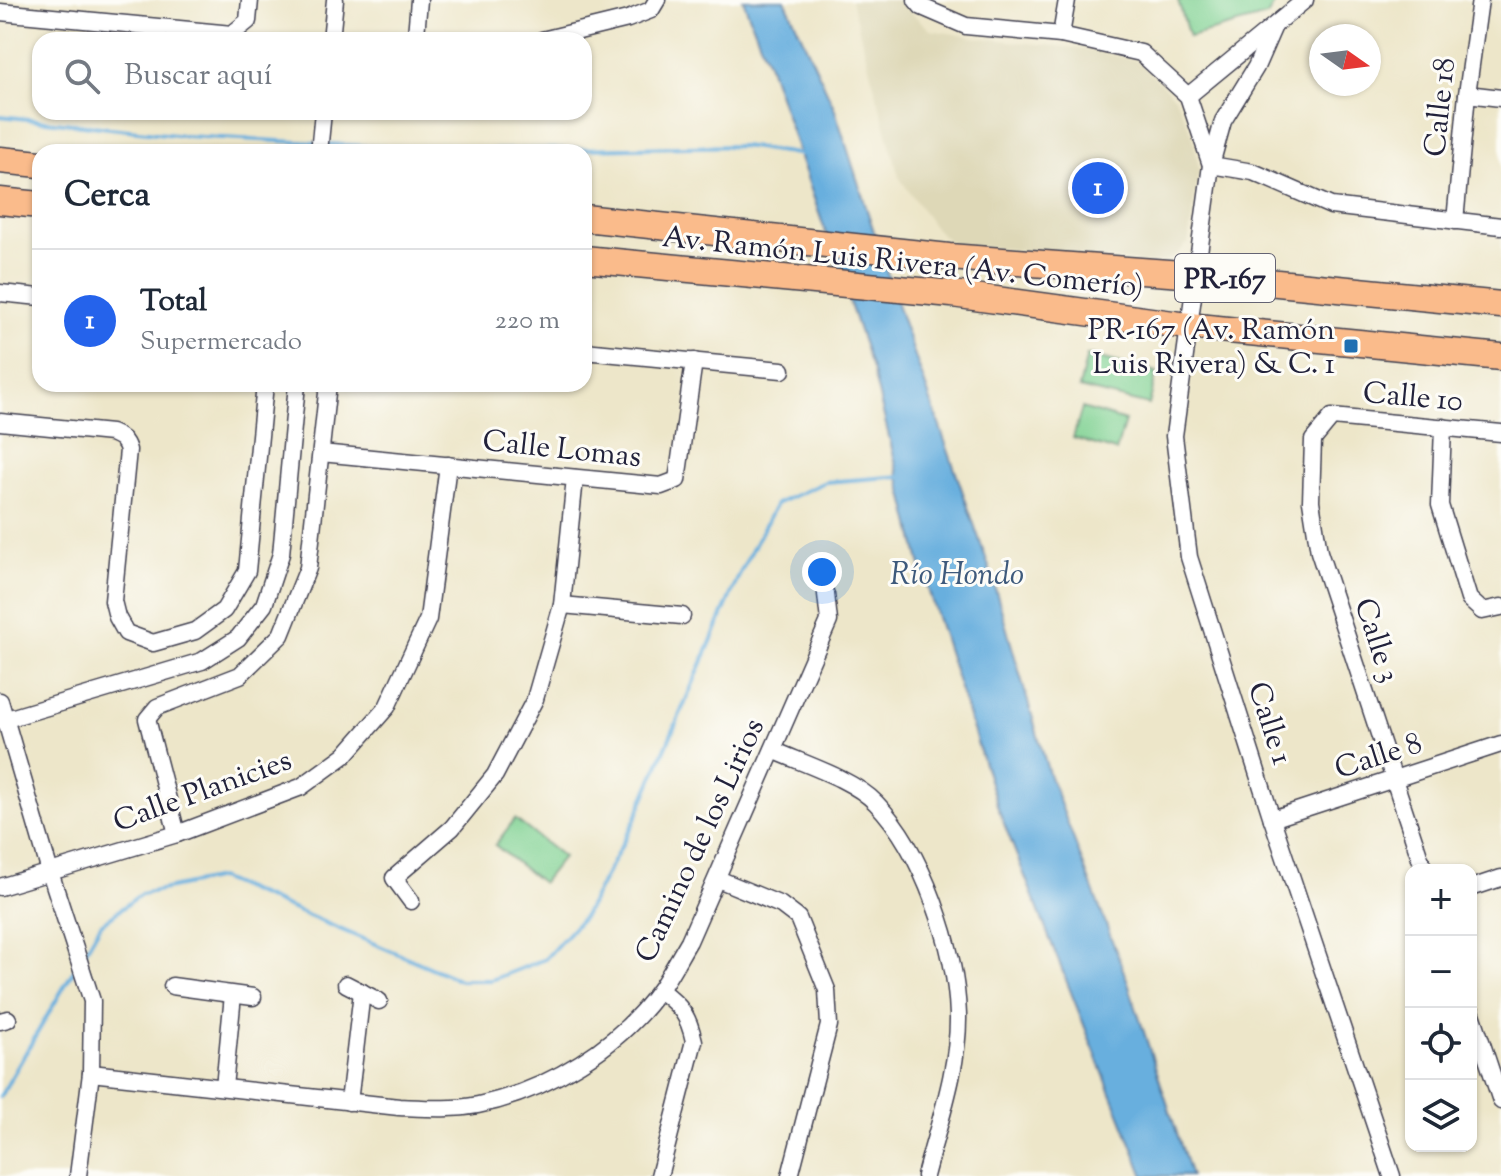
<!DOCTYPE html>
<html lang="es">
<meta charset="utf-8">
<style>
:root{--surface:#fff;--page:#f2f2f3;--text:#1f2937;--muted:#747a83;--line:#e0e1e3;--accent:#2563eb}
body{margin:0;font-family:"Sorts Mill Goudy",serif;background:var(--page);color:var(--text)}
.controls{position:absolute;right:24px;bottom:24px;display:grid;overflow:hidden;border-radius:16px;box-shadow:0 2px 6px #0004}
.controls button{width:72px;height:72px;display:grid;place-items:center;padding:0;border:0;border-bottom:2px solid var(--line);background:var(--surface);color:var(--text);font:40px sans-serif}
.compass{position:absolute;left:1309px;top:24px;width:72px;height:72px;border-radius:50%;background:var(--surface);box-shadow:0 2px 6px #0004;rotate:104deg}
.you{position:absolute;left:822px;top:572px;width:28px;height:28px;margin:-20px;border:6px solid #fff;border-radius:50%;background:#1a73e8;box-shadow:0 0 0 12px #1a73e833}
.badge{display:grid;place-items:center;width:52px;height:52px;border-radius:50%;background:var(--accent);color:#fff;font-size:26px;font-weight:700}
.pin{position:absolute;translate:-50% -50%;border:4px solid #fff;box-shadow:0 2px 8px #0006}
.list{margin:0;padding:0;list-style:none}
h2{display:flex;justify-content:space-between;align-items:center;height:104px;margin:0;padding:0 32px;font-size:34px}
h2 small{font-size:26px;font-weight:400;color:var(--muted)}
.list li{display:grid;grid-template-columns:52px 1fr auto;gap:24px;align-items:center;box-sizing:border-box;height:144px;padding:0 32px;border-top:2px solid var(--line)}
.list b{display:block;font-size:30px;white-space:nowrap}
.list p{margin:0;font-size:26px;white-space:nowrap;color:var(--muted)}
.list em{font-size:26px;font-style:normal;color:var(--muted)}
.icon{flex:none;width:44px;height:44px;fill:none;stroke:currentColor;stroke-width:2;stroke-linecap:round;stroke-linejoin:round}
.map{position:relative;flex:none;width:1501px;height:1176px;overflow:hidden}
.search{position:absolute;background:var(--surface);box-shadow:0 2px 6px #0004;left:32px;top:32px;width:560px;height:88px;display:flex;align-items:center;gap:20px;box-sizing:border-box;padding:0 28px;border-radius:24px;color:var(--muted);font-size:30px}
.panel{position:absolute;background:var(--surface);box-shadow:0 2px 6px #0004;left:32px;top:144px;width:560px;height:248px;border-radius:24px}
.map>svg:first-child{display:block}
.built{fill:#ded8b7}
.green{fill:#7fd192;stroke:#507a66;stroke-width:2}
.water{fill:#67afde;stroke:#44688c;stroke-width:2}
.lines{fill:none;stroke-linecap:round;stroke-linejoin:round}
.stream{stroke:#67afde;stroke-width:4}
.street-casing{stroke:#403f50;stroke-width:19}
.primary-casing{stroke:#403f50;stroke-width:29}
.street{stroke:#fff;stroke-width:16}
.primary{stroke:#fabb8b;stroke-width:26}
.poi-dot{fill:#1f6fb2;stroke:#fdfcf7;stroke-width:3}
.labels{text-anchor:middle;stroke-width:6;stroke-linejoin:round;paint-order:stroke}
.shield{fill:#fdfcf7;stroke:#646373;stroke-width:2}
.shield-label{font-size:28px;font-weight:bold;fill:#22223b}
.street-label{font-size:30px;fill:#22223b;stroke:#fdfcf7}
.poi-label{font-size:30px;fill:#22223b;stroke:#fdfcf7;text-anchor:end}
.water-label{font-size:32px;font-style:italic;fill:#3e5a7c;stroke:#fdfcf7}
</style>
<div class="map">
<svg width="1501" height="1176" viewBox="0 0 1501 1176">
<rect width="100%" height="100%" fill="#fdfcf7"/>
<filter id="ink" filterUnits="userSpaceOnUse"><feTurbulence type="fractalNoise" baseFrequency=".0125" numOctaves="2"/><feDisplacementMap in="SourceGraphic" scale="16" xChannelSelector="R" yChannelSelector="G"/><feConvolveMatrix kernelMatrix="1 2 1 2 8 2 1 2 1" color-interpolation-filters="sRGB"/></filter>
<filter id="wash" filterUnits="userSpaceOnUse"><feTurbulence type="fractalNoise" baseFrequency=".006" numOctaves="4" result="noise"/><feDisplacementMap in="SourceGraphic" scale="32" xChannelSelector="R" yChannelSelector="G"/><feGaussianBlur stdDeviation="1.8" result="paint"/><feColorMatrix in="noise" values="0 0 0 0 0 0 0 0 0 0 0 0 0 0 0 0 0 1.4 0 .05"/><feComposite in="paint" operator="in"/></filter>
<g filter="url(#wash)">
<rect width="100%" height="100%" fill="#ede6c9"/>
<!-- built -->
<path class="built" d="M851,0h47l32,30 43,7 110,12 53,11 39,37 18,39 6,33 -11,74 -13,13 -11,6 -14,1 -199,-20 -17,-16 -35,-50z"/>
<!-- green -->
<g class="green">
<path d="M1178,0h99l-10,16 -78,21z"/>
<path d="M1087,355l70,17 -8,33 -70,-17z"/>
<path d="M1082,408l43,13 -9,30 -43,-13z"/>
<path d="M515,819l48,38 -21,26 -47,-38z"/>
</g>
<!-- water -->
<path class="water" d="M743,0h42l49,107 67,209 87,248 61,210 78,206 64,196h-47l-145,-365 -77,-241 -49,-198 -105,-309z"/>
<g class="lines">
<!-- stream -->
<g class="stream">
<path d="M0,116l184,20 132,7"/>
<path d="M325,144l140,7 278,-5 60,9"/>
<path d="M82,957l19,-33 40,-30 78,-16 241,102h31l54,-21 39,-43 50,-94 107,-251 35,-67 49,-22 78,-6"/>
<path d="M0,1097l75,-129"/>
</g>
</g>
</g>
<g filter="url(#ink)">
<g class="lines">
<!-- street casing -->
<g class="street-casing">
<g id="street">
<path d="M419,0l-3,35 4,5"/>
<path d="M916,0l6,7 44,19 95,9 80,18 47,43 23,69 -37,271 15,121 83,262 120,357"/>
<path d="M0,12l232,22 16,-13 2,-21"/>
<path d="M1273,28l-17,39 -33,54 -12,44 42,7 78,34 170,20"/>
<path d="M1061,35l6,-35"/>
<path d="M331,40l4,-40"/>
<path d="M542,40l86,-21 23,-9 6,-10"/>
<path d="M1467,94l34,4"/>
<path d="M1188,96l117,-96"/>
<path d="M319,152l4,-40"/>
<path d="M1455,221l12,-127 13,-94"/>
<path d="M0,293l40,4"/>
<path d="M584,351l198,19"/>
<path d="M0,422l111,11c10,4 14,7 17,17l-15,151 4,16 9,16 27,10 42,-12 29,-21 23,-39 18,-187"/>
<path d="M1443,427l-3,78 29,94 13,12 19,-4"/>
<path d="M321,453l340,33 16,-6 17,-119"/>
<path d="M562,605l120,11"/>
<path d="M0,701l50,171 42,129 -1,72 -13,103"/>
<path d="M0,721l202,-60 36,-23 26,-33 17,-51 16,-170"/>
<path d="M773,750c31,14 80,29 103,53 47,48 80,146 82,212 1,54 -20,110 -33,161"/>
<path d="M1272,819l229,-75"/>
<path d="M177,834l-30,-115 10,-12 83,-32 41,-40 27,-67 20,-184"/>
<path d="M1424,870l-105,-318 -8,-51 2,-61 19,-23 169,16"/>
<path d="M718,879l63,26 17,13 29,72 2,35 -39,151"/>
<path d="M0,887l177,-53 124,-47 44,-32 42,-48 41,-88 20,-154"/>
<path d="M1471,888l30,-10"/>
<path d="M411,901l-17,-23 58,-50 43,-53 40,-76 27,-94 13,-127"/>
<path d="M346,984l33,17"/>
<path d="M172,986l81,11"/>
<path d="M1471,1011l30,90"/>
<path d="M0,1021l8,-2"/>
<path d="M91,1073l308,34c26,1 54,3 79,-2 69,-14 143,-59 183,-117 10,-15 19,-32 28,-47l140,-320 -3,-27"/>
<path d="M224,1087l9,-92"/>
<path d="M349,1102l13,-110"/>
<path d="M659,1176l35,-135c-6,-27 -13,-34 -34,-51"/>
</g>
</g>
<!-- primary casing -->
<g class="primary-casing">
<g id="primary">
<path d="M0,160l40,4"/>
<path d="M0,201l40,4"/>
<path d="M584,218l365,39 247,18 305,30"/>
<path d="M584,259l368,35 236,32 313,31"/>
</g>
</g>
<!-- street -->
<use href="#street" class="street"/>
<!-- primary -->
<use href="#primary" class="primary"/>
</g>
</g>
<!-- markers -->
<rect class="poi-dot" x="1343" y="338" width="16" height="16" rx="4"/>
<g class="labels">
<!-- shield labels -->
<rect class="shield" x="1175" y="254" width="100" height="48" rx="6"/>
<g class="shield-label">
<text x="1225" y="288">PR-167</text>
</g>
<!-- street labels -->
<g class="street-label">
<text transform="translate(1439 107) rotate(-84)" y="10">Calle 18</text>
<text transform="translate(903 261) rotate(6)" y="10">Av. Ramón Luis Rivera (Av. Comerío)</text>
<text transform="translate(1413 396) rotate(5)" y="10">Calle 10</text>
<text transform="translate(562 448) rotate(6)" y="10">Calle Lomas</text>
<text transform="translate(1378 640) rotate(72)" y="10">Calle 3</text>
<text transform="translate(1271 723) rotate(72)" y="10">Calle 1</text>
<text transform="translate(1378 755) rotate(-18)" y="10">Calle 8</text>
<text transform="translate(202 790) rotate(-20)" y="10">Calle Planicies</text>
<text transform="translate(699 840) rotate(-65)" y="10">Camino de los Lirios</text>
</g>
<!-- poi labels -->
<g class="poi-label">
<text x="1335" y="339">PR-167 (Av. Ramón<tspan x="1335" dy="34">Luis Rivera) &amp; C. 1</tspan></text>
</g>
<!-- water labels -->
<g class="water-label">
<text x="957" y="584">Río Hondo</text>
</g>
</g>
</svg>
<div class="controls">
<button>+</button>
<button>−</button>
<button><svg class="icon" aria-label="locate" viewBox="0 0 24 24"><circle cx="12" cy="12" r="6"/><path d="M12 2v4M12 18v4M2 12h4M18 12h4"/></svg></button>
<button><svg class="icon" aria-label="layers" viewBox="0 0 24 24"><path d="M12 4l9 5-9 5-9-5zM3 14l9 5 9-5"/></svg></button>
</div>
<svg class="compass" viewBox="-18 -18 36 36"><path d="M0-13l5 13h-10z" fill="#e53935"/><path d="M0 13l5-13h-10z" fill="#747a83"/></svg>
<div class="you"></div>
<div class="pin badge" style="left:1098px;top:188px">1</div>
<div class="search"><svg class="icon" aria-label="search" viewBox="0 0 24 24"><circle cx="10" cy="10" r="6"/><path d="M15 15l6 6"/></svg>Buscar aquí</div>
<section class="panel">
<h2>Cerca<small></small></h2>
<ul class="list">
<li><span class="badge">1</span><div><b>Total</b><p>Supermercado</p></div><em>220 m</em></li>
</ul>
</section>
</div>
